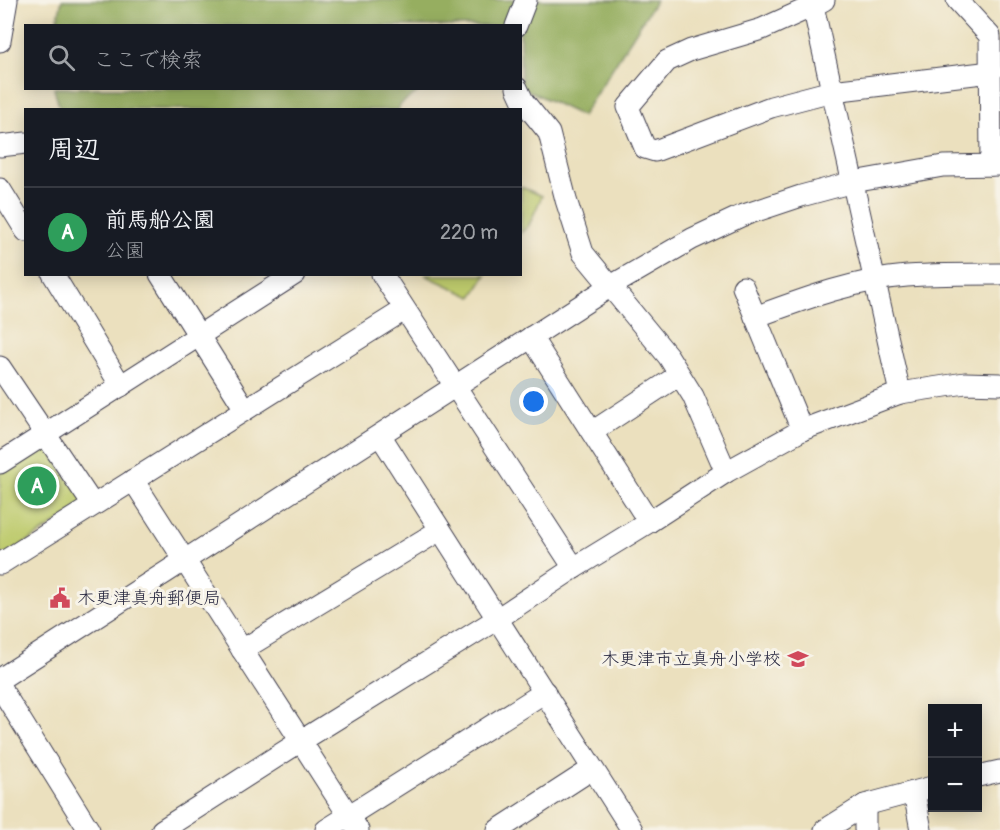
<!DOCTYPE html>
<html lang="ja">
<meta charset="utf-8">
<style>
:root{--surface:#171b24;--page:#20242c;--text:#f1f3f6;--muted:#9ea1a6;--line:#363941;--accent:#d93025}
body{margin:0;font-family:Pangolin,"Klee One",sans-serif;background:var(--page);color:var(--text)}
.controls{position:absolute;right:18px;bottom:18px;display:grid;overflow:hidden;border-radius:0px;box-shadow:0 3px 15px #0003}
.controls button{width:54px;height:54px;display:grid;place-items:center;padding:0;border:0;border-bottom:2px solid var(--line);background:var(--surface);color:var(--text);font:30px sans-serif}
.you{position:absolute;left:534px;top:402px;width:21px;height:21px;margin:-15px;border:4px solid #fff;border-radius:50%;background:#1a73e8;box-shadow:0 0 0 9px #1a73e833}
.badge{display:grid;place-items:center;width:39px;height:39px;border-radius:50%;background:var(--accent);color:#fff;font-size:20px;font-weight:700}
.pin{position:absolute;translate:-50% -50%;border:3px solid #fff;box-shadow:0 2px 6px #0006}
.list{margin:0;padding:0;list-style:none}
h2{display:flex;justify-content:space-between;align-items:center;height:78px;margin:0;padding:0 24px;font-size:26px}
h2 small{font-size:20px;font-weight:400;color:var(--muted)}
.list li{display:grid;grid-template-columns:39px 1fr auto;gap:18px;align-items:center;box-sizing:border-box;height:90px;padding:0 24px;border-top:2px solid var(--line)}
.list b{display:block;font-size:22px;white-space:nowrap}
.list p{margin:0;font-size:20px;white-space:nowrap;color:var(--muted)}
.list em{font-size:20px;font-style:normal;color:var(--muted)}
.icon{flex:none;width:33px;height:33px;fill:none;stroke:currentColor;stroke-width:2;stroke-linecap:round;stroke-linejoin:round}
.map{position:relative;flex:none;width:1000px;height:830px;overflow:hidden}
.search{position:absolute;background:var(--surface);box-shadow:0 3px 15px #0003;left:24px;top:24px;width:498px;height:66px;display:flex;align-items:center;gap:15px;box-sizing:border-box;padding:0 21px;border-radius:0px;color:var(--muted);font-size:22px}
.panel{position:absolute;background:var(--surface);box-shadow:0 3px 15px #0003;left:24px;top:108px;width:498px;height:168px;border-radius:0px}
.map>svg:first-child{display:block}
.green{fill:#bdca6c;stroke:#707654;stroke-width:1.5}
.forest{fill:#96ae60;stroke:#5c684e;stroke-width:1.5}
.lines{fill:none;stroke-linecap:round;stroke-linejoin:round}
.minor-casing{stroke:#403e4f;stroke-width:23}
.minor{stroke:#fff;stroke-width:21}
.labels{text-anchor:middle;stroke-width:6;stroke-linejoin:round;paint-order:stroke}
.poi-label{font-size:18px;fill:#22223b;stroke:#f7f3e8;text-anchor:start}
</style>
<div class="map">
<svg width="1000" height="830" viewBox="0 0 1000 830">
<rect width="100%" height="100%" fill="#f7f3e8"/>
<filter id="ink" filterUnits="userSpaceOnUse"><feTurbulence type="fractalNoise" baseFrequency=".0167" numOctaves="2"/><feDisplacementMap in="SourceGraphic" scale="12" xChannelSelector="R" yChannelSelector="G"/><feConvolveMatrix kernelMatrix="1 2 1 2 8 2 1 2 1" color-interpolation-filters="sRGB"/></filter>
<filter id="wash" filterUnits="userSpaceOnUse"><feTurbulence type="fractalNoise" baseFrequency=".008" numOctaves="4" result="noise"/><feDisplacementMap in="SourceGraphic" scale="24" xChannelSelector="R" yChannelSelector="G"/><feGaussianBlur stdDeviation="1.35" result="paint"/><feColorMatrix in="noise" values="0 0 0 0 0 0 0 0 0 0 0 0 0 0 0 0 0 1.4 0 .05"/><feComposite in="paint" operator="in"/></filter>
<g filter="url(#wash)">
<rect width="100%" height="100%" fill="#ebe0be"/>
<!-- green -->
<g class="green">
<path d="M521,187l21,9 -13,29 -8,8z"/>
<path d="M425,275h61l-14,22z"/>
<path d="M43,441l44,63 -87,55v-91z"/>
</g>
<!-- forest -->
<g class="forest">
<path d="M62,0h594l-74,116 -61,-29 -1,-61h-464z"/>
<path d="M54,89v-1l368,1 -21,15 -3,6 -335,-1 -4,-3z"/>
</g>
</g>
<g filter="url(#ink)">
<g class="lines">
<!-- minor casing -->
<g class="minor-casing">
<g id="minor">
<path d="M824,0l-11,6 -51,23 -71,21 -24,11 -39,46 17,41 10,3 116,-44 61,-16 159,-19"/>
<path d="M957,0l33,36 1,129"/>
<path d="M813,6l87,387"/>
<path d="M516,26l10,-26"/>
<path d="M0,41l7,-41"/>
<path d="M517,88l6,13 26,32 17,67 17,53 85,103 25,40 33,76"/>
<path d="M0,146l26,-3"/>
<path d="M0,189l26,42"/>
<path d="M53,274l68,112"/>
<path d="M160,274l85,135"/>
<path d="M382,274l192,294"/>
<path d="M743,287l59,143"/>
<path d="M755,317c49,-18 99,-37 152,-41 31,-2 62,-2 93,-2"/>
<path d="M531,337l118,185"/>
<path d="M0,367l93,138"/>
<path d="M592,432l87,-57"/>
<path d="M380,435l252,395"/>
<path d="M0,463l295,-189"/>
<path d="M133,480l225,350"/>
<path d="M0,564l404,-254"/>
<path d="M242,650l198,-120"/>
<path d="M0,679l611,-393 81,-47 49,-23 60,-20 52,-14 90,-16 57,-1"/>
<path d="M0,687l89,143"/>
<path d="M978,776l22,-5"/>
<path d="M914,792l7,38"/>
<path d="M865,805v25"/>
<path d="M162,830l139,-89 196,-122 77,-51 75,-46 77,-50 76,-42 98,-37 65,-10 35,1"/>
<path d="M326,830l219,-138"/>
<path d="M498,830l94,-61"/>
<path d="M825,830l40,-25 67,-18"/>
</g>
</g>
<!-- minor -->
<use href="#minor" class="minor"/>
</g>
</g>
<!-- icons -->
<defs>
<g id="civic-bare" transform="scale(1.62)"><path d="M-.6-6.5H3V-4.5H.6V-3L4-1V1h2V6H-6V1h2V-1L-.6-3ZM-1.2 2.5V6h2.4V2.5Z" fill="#d1495b" stroke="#f7f3e8" stroke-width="2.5" paint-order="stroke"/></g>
<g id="school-bare" transform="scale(1.62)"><path d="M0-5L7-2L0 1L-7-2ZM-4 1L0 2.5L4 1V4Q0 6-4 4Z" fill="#d1495b" stroke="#f7f3e8" stroke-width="2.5" paint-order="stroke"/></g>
</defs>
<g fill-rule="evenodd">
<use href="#civic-bare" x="60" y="598"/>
<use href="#school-bare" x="798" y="659"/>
</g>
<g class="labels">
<!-- poi labels -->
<g class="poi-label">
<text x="77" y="604">木更津真舟郵便局</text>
<text x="781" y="665" text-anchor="end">木更津市立真舟小学校</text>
</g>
</g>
</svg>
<div class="controls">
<button>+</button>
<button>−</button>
</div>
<div class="you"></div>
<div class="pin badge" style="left:37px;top:486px;background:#2e9e5b">A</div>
<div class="search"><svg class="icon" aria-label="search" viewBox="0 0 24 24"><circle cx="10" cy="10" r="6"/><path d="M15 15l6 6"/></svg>ここで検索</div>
<section class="panel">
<h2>周辺<small></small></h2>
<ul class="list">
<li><span class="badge" style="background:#2e9e5b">A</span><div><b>前馬船公園</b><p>公園</p></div><em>220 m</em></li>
</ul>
</section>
</div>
